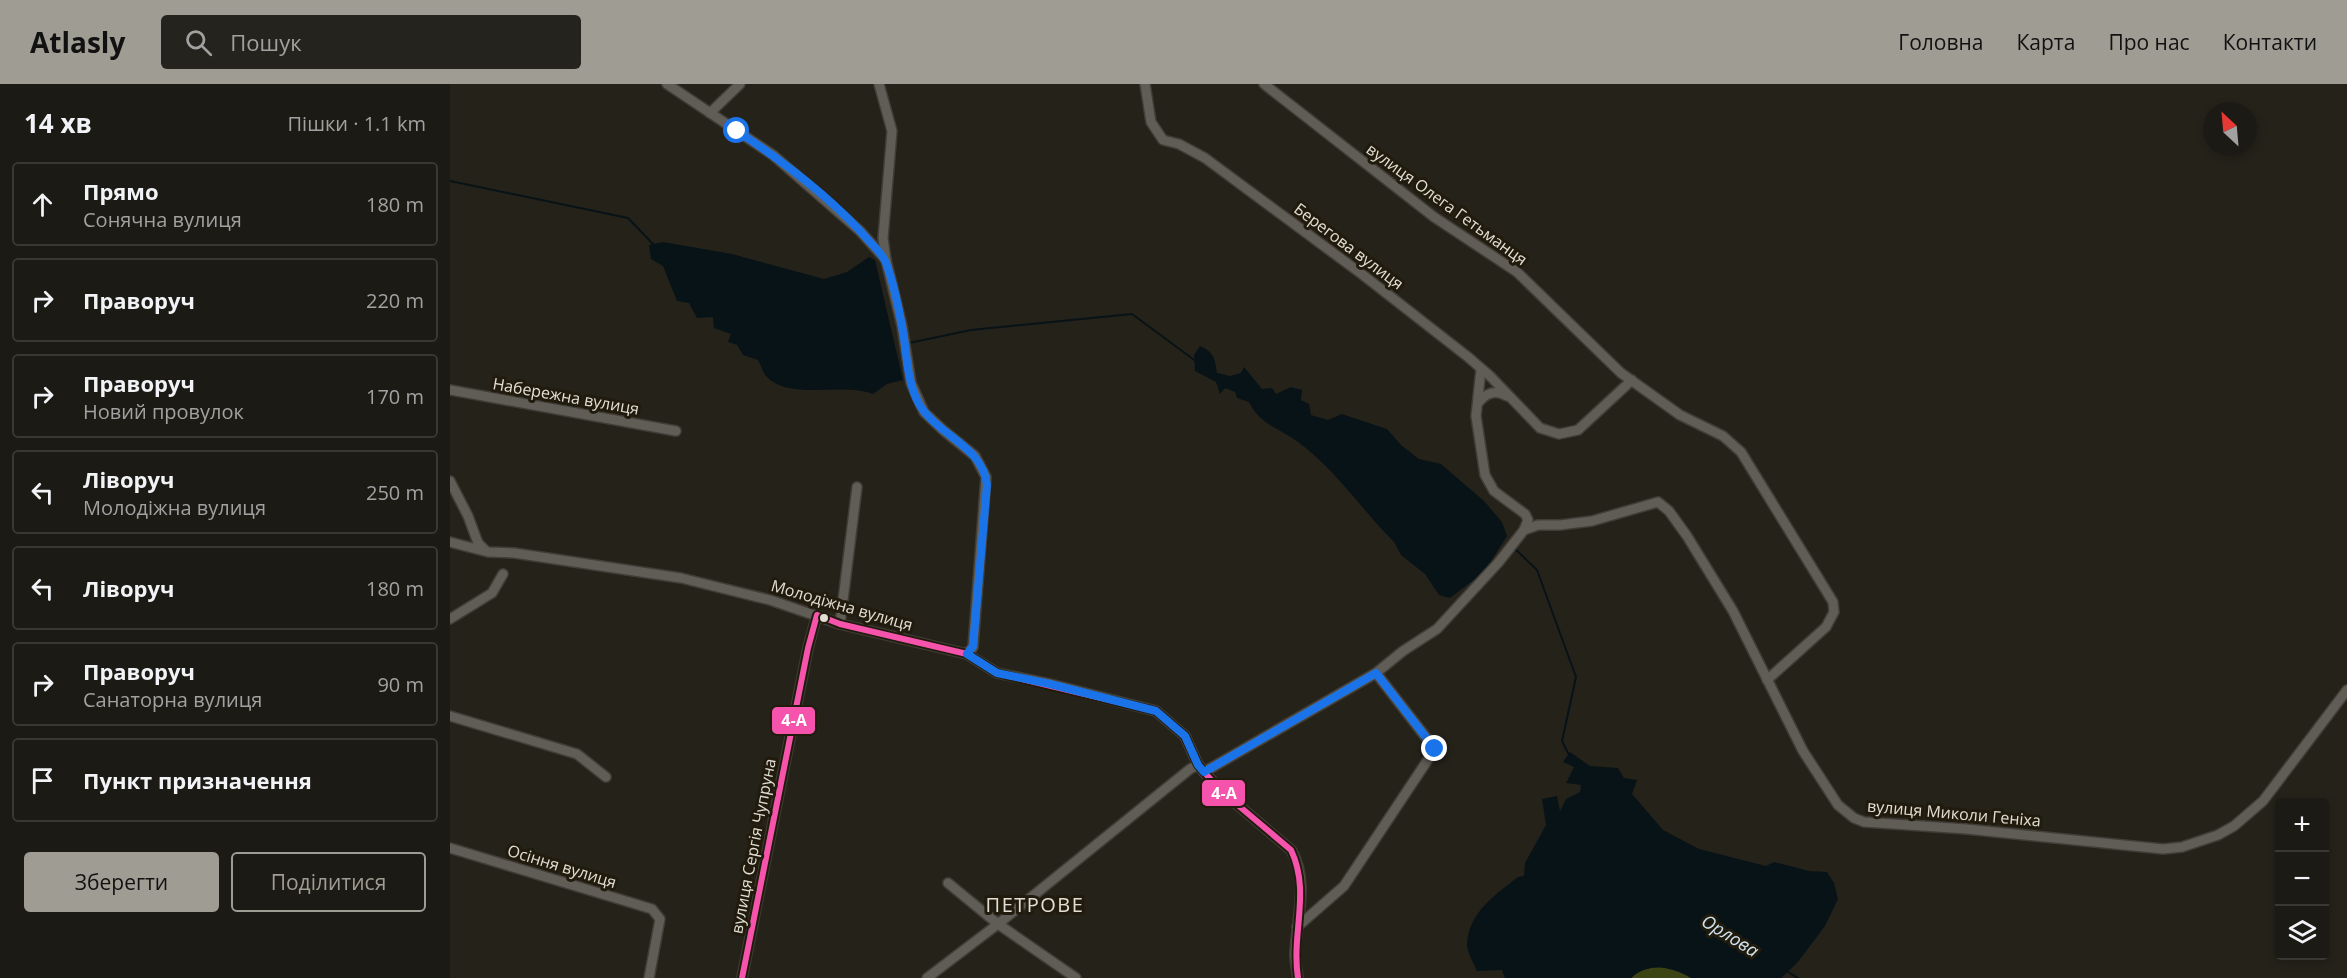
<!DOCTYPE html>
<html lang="uk">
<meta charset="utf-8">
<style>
:root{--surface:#1c1a14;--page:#25231d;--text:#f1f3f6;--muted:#a0a1a0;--line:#3a3834;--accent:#9f9c93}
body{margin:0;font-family:"Open Sans",sans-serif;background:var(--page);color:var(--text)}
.controls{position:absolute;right:18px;bottom:18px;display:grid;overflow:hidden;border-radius:6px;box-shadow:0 3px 9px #0003}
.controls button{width:54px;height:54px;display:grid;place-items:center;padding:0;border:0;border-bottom:2px solid var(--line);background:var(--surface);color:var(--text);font:30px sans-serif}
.compass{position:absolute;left:1753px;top:18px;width:54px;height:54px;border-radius:50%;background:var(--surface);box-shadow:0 3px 9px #0003;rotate:334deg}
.stop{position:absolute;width:18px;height:18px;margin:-14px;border:4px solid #1a73e8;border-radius:50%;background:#fff}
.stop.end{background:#1a73e8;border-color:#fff;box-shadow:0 2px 6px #0008}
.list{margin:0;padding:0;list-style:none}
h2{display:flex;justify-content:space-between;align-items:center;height:78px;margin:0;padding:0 24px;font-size:26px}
h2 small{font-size:20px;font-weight:400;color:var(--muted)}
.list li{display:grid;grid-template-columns:39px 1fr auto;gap:18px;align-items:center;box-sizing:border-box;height:84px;margin:0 12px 12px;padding:0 12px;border:2px solid var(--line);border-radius:6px}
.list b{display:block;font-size:22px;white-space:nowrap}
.list p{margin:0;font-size:20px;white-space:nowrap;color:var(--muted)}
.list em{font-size:20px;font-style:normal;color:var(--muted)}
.actions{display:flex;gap:12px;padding:18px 24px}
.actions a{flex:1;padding:14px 0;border:2px solid var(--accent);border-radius:6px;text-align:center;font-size:21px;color:var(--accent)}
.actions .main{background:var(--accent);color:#111}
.icon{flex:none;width:33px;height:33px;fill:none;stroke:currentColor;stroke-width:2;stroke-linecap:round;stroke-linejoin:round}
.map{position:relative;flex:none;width:1897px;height:894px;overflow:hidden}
header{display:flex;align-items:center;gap:36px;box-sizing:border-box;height:84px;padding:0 30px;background:var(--accent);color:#111}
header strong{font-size:28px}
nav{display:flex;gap:33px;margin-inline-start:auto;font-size:21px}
.search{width:420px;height:54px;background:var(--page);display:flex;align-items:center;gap:15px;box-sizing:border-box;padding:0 21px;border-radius:6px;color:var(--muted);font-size:22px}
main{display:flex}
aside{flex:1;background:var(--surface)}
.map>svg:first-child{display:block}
.green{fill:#3d4414}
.water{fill:#081318}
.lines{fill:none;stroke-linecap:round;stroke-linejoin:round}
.stream{stroke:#081318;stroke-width:2}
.street-casing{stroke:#403d37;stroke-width:12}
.street{stroke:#605d56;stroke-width:9}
.bus-1-casing{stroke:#201b0c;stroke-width:10}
.bus-1{stroke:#f653ac;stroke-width:6}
.route{stroke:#1a73e8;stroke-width:8}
.bus-dot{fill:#e1ded4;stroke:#201b0c;stroke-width:2}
.labels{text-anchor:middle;stroke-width:6;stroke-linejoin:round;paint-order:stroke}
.street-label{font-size:16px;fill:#e1ded4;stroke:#201b0c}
.water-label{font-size:18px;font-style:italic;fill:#cfe5f3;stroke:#201b0c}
.quarter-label{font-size:20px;letter-spacing:1.5px;fill:#e1ded4;stroke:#201b0c}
.line-badge{stroke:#201b0c;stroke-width:2}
.badge-label{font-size:16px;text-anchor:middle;font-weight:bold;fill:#fff}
</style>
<header>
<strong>Atlasly</strong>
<div class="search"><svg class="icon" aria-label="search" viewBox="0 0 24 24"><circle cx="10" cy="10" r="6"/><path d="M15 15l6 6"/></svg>Пошук</div>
<nav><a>Головна</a><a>Карта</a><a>Про нас</a><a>Контакти</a></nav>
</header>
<main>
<aside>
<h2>14 хв<small>Пішки · 1.1 km</small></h2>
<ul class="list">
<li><svg class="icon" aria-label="ahead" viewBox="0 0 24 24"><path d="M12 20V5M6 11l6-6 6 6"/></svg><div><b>Прямо</b><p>Сонячна вулиця</p></div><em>180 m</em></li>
<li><svg class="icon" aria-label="right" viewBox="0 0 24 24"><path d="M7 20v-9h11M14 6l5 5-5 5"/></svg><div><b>Праворуч</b></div><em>220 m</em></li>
<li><svg class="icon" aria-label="right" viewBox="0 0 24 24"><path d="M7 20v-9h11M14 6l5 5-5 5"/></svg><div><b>Праворуч</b><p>Новий провулок</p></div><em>170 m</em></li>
<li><svg class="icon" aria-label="left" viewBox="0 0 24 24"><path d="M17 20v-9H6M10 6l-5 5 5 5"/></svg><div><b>Ліворуч</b><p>Молодіжна вулиця</p></div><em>250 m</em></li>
<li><svg class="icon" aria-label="left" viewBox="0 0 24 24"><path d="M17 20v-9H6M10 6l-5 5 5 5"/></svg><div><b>Ліворуч</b></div><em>180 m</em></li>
<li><svg class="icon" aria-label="right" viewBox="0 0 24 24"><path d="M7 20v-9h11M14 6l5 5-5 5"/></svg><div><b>Праворуч</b><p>Санаторна вулиця</p></div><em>90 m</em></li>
<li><svg class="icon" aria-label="arrive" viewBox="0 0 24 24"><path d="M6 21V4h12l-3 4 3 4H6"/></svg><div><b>Пункт призначення</b></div></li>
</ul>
<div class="actions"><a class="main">Зберегти</a><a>Поділитися</a></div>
</aside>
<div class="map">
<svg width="1897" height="894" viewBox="0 0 1897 894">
<rect width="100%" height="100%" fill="#25221a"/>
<!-- green -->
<path class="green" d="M1208,882l25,7 8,5h-60l8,-7z"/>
<!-- water -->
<g class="water">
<path d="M213,158l69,12 92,25 23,-7 22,-15 6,3 28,120 -16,4 -14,10c-31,-12 -83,7 -106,-17 -4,-4 -6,-12 -9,-17l-15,-5 -6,-10 -9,-3 3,-8 -17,-6 -1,-11 -16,1 -8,-15 -12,-2 -14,-35 -12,-7 -2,-14z"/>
<path d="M750,262c14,6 15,13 17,27l13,3 11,-3 3,-6 18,22 10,-1 4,6 15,-7 11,3 -1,10 8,4 2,11 17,5 14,-6 45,15 14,16 18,14 22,5 43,37 18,21 5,14 -23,36 -34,26 -11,-3 -14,-21 -24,-19 -7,-13c-32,-32 -59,-73 -96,-100 -20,-15 -38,-17 -49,-40l-12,-4 -2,-6 -10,-4 -5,6 -4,-12 -21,-11 -1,-16z"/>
<path d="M1120,668l20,14 28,2 6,10 13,2 -5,14 31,36 36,19 67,17 8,-4 35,9 18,1 7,11 4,16 -13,27 -28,37 -16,15h-90c-19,-12 -43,-16 -60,0h-126l-3,-8 -25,1c-3,-7 -10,-19 -10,-27 2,-32 28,-49 51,-67l6,-1 1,-13 21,-38 -4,-26 15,-3 3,15 6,-12 14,-7 1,-7 -15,-2 8,-16 -11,-5z"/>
</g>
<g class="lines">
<!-- stream -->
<g class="stream">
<path d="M0,97l178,37 26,27"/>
<path d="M459,259l62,-13 161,-16 65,48"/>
<path d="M1063,463l24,23 39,107 -14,64 7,14"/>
<path d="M1335,886l13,8"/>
</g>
<!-- street casing -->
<g class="street-casing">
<g id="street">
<path d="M217,0l106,71 87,76 26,29"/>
<path d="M429,0l13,47 -9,107 3,22 16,66 9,57 13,29 19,18 32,26 11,21 -13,170 -6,7"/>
<path d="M695,0l6,38 12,18 16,4 26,14 158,117 105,82 22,19 50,52 19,6 19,-4 54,-50"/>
<path d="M814,0l170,133 83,55 104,101 59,42 43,21 18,16 92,150 1,10 -8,15 -59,53"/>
<path d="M260,29l30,-29"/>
<path d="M1031,285l-5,47 9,59 9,16 31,23 3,6 -4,10"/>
<path d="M0,306l226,41"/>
<path d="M1028,319c8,-10 17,-14 29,-7"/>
<path d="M0,397l18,35 10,27 8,8"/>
<path d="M0,458l38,10 26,1 167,25 89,22 70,24 127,30 30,19 53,11 106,27 29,25 13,29 22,25 71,60c19,31 5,70 4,104 0,8 2,16 3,24"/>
<path d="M0,535l42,-26 11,-19"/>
<path d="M390,540l17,-137"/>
<path d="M0,632l127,38 29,23"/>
<path d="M754,688l172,-99 27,-22 34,-22 61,-66 26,-33 14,-5h22l32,-4 66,-19 11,9 18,25 46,75 70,140 35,54 16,13 10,4 102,7 197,20 19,-2 36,-12 16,-9 29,-25 84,-111"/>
<path d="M0,764l202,61 8,10 -11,59"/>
<path d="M498,799l50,41 78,54"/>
<path d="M847,843l47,-41 91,-137 -59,-76"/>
<path d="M292,894l66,-330 9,-33"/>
<path d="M477,894l71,-54 192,-155 8,-4"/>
</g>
</g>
<!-- street -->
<use href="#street" class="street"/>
<!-- bus-1 casing -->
<g class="bus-1-casing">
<path id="bus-1" d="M292,894l66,-330 9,-33 23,9 127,30 30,19 159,38 29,25 13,29 22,25 71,60c20,42 0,83 7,128"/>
</g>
<!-- bus-1 -->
<use href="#bus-1" class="bus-1"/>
</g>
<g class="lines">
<!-- route -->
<path class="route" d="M287,47c47,31 95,67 132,110 6,6 14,14 17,22 9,23 14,51 18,75 3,22 4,46 15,66 19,32 64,42 68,81l-14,161 -6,8 30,19 53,11 106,27 29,25 13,29 6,7 172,-99 59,76"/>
</g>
<!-- markers -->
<circle class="bus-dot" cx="374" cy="534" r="5"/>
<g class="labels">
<!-- street labels -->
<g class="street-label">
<text transform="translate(997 120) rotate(36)" y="6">вулиця Олега Гетьманця</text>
<text transform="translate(899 162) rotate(37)" y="6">Берегова вулиця</text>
<text transform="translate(116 312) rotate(10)" y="6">Набережна вулиця</text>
<text transform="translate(392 521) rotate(16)" y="6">Молодіжна вулиця</text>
<text transform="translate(1504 729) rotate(5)" y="6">вулиця Миколи Геніха</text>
<text transform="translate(303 762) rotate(-79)" y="6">вулиця Сергія Чупруна</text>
<text transform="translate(112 782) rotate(17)" y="6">Осіння вулиця</text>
</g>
<!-- water labels -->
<g class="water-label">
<text transform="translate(1280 852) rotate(32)" y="6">Орлова</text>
</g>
<!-- quarter labels -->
<g class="quarter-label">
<text x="585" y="828">ПЕТРОВЕ</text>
</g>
</g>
<g class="line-badge">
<rect x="321" y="622" width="45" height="29" rx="6" fill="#f653ac"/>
<rect x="751" y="695" width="45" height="28" rx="6" fill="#f653ac"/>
</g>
<g class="badge-label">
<text x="344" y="642">4-А</text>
<text x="774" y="715">4-А</text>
</g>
</svg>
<div class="controls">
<button>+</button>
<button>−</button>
<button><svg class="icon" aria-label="layers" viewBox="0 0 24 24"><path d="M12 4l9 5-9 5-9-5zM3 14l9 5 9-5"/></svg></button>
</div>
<svg class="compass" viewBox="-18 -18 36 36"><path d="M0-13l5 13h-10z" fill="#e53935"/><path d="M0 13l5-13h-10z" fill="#a0a1a0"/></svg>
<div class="stop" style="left:287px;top:47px"></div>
<div class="stop end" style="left:985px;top:665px"></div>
</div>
</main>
